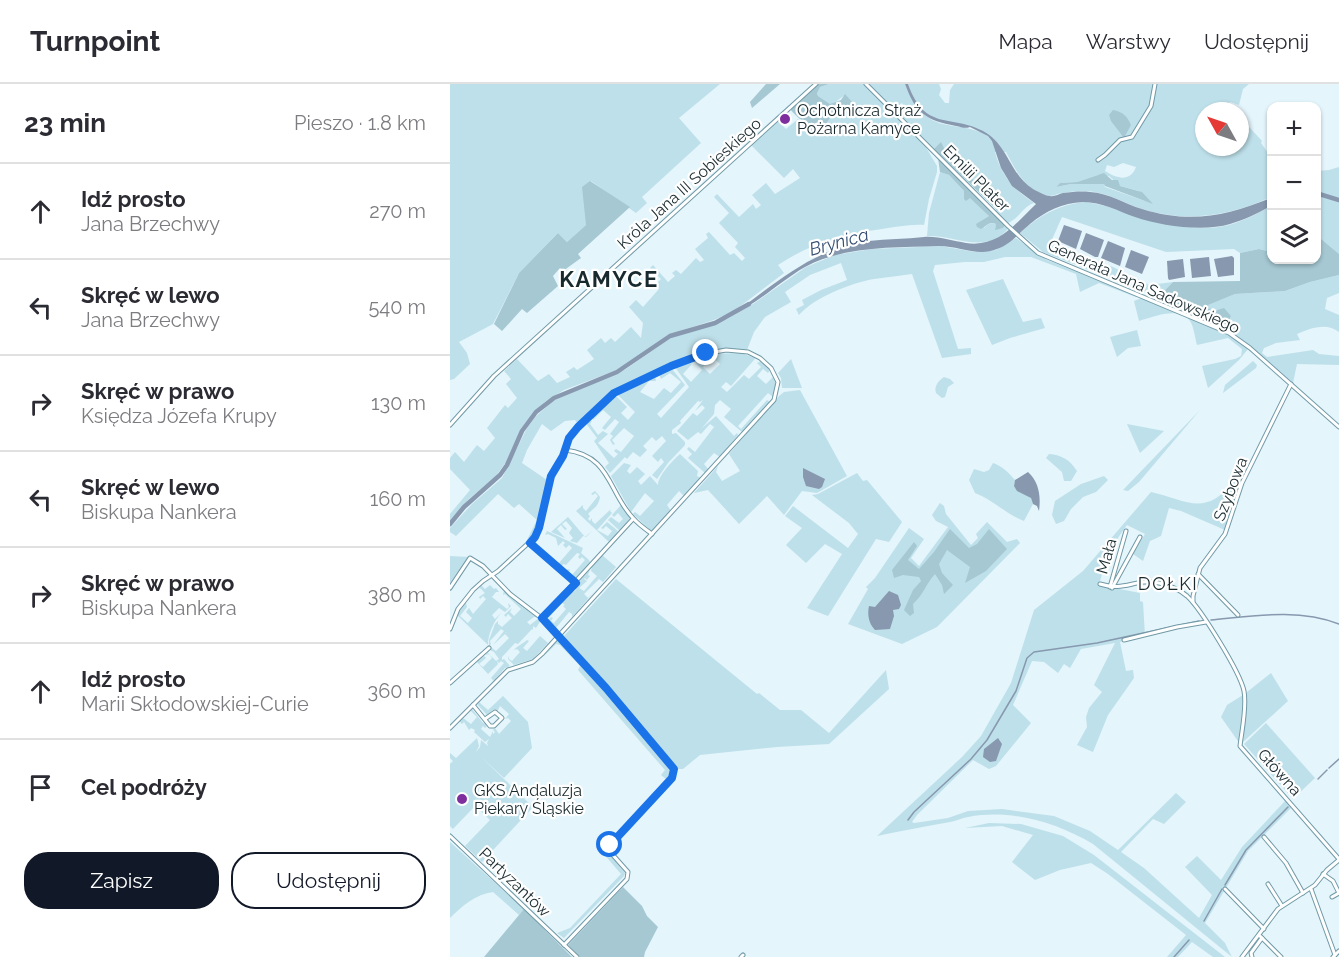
<!DOCTYPE html>
<html lang="pl">
<meta charset="utf-8">
<style>
:root{--surface:#fff;--page:#f7f7f7;--text:#2b2b33;--muted:#7c7c81;--line:#e1e1e2;--accent:#111827}
body{margin:0;font-family:Raleway,sans-serif;background:var(--page);color:var(--text)}
.controls{position:absolute;right:18px;top:18px;display:grid;overflow:hidden;border-radius:12px;box-shadow:0 2px 4px #0004}
.controls button{width:54px;height:54px;display:grid;place-items:center;padding:0;border:0;border-bottom:2px solid var(--line);background:var(--surface);color:var(--text);font:30px sans-serif}
.compass{position:absolute;left:745px;top:18px;width:54px;height:54px;border-radius:50%;background:var(--surface);box-shadow:0 2px 4px #0004;rotate:310deg}
.stop{position:absolute;width:18px;height:18px;margin:-14px;border:4px solid #1a73e8;border-radius:50%;background:#fff}
.stop.end{background:#1a73e8;border-color:#fff;box-shadow:0 2px 6px #0008}
.list{margin:0;padding:0;list-style:none}
h2{display:flex;justify-content:space-between;align-items:center;height:78px;margin:0;padding:0 24px;font-size:26px}
h2 small{font-size:20px;font-weight:400;color:var(--muted)}
.list li{display:grid;grid-template-columns:39px 1fr auto;gap:18px;align-items:center;box-sizing:border-box;height:96px;padding:0 24px;border-top:2px solid var(--line)}
.list b{display:block;font-size:22px;white-space:nowrap}
.list p{margin:0;font-size:20px;white-space:nowrap;color:var(--muted)}
.list em{font-size:20px;font-style:normal;color:var(--muted)}
.actions{display:flex;gap:12px;padding:18px 24px}
.actions a{flex:1;padding:14px 0;border:2px solid var(--accent);border-radius:24px;text-align:center;font-size:21px;color:var(--accent)}
.actions .main{background:var(--accent);color:#fff}
.icon{flex:none;width:33px;height:33px;fill:none;stroke:currentColor;stroke-width:2;stroke-linecap:round;stroke-linejoin:round}
.map{position:relative;flex:none;width:889px;height:873px;overflow:hidden}
header{display:flex;align-items:center;gap:36px;box-sizing:border-box;height:84px;padding:0 30px;background:var(--surface);border-bottom:2px solid var(--line)}
header strong{font-size:28px}
nav{display:flex;gap:33px;margin-inline-start:auto;font-size:21px}
main{display:flex}
aside{flex:1;background:var(--surface)}
.map>svg:first-child{display:block}
.green{fill:#bee0ea;fill-rule:evenodd}
.forest{fill:#a5c8d3}
.water{fill:#8798af}
.lines{fill:none;stroke-linecap:round;stroke-linejoin:round}
.stream{stroke:#8798af;stroke-width:1.5}
.river{stroke:#8798af;stroke-width:4.5}
.minor-casing{stroke:#7099a6;stroke-width:5}
.minor{stroke:#fff;stroke-width:3}
.route{stroke:#1a73e8;stroke-width:8}
.poi-dot{fill:#7f2e9e;stroke:#fff;stroke-width:2}
.labels{text-anchor:middle;stroke-width:4.5;stroke-linejoin:round;paint-order:stroke}
.poi-label{font-size:16px;fill:#192a2f;stroke:#fff;text-anchor:start}
.street-label{font-size:16px;fill:#192a2f;stroke:#fff}
.water-label{font-size:18px;font-style:italic;fill:#354f74;stroke:#fff}
.neighbourhood-label{font-size:18px;letter-spacing:1.5px;fill:#192a2f;stroke:#fff}
.district-label{font-size:22px;font-weight:bold;letter-spacing:1.5px;fill:#192a2f;stroke:#fff}
</style>
<header>
<strong>Turnpoint</strong>
<nav><a>Mapa</a><a>Warstwy</a><a>Udostępnij</a></nav>
</header>
<main>
<aside>
<h2>23 min<small>Pieszo · 1.8 km</small></h2>
<ul class="list">
<li><svg class="icon" aria-label="ahead" viewBox="0 0 24 24"><path d="M12 20V5M6 11l6-6 6 6"/></svg><div><b>Idź prosto</b><p>Jana Brzechwy</p></div><em>270 m</em></li>
<li><svg class="icon" aria-label="left" viewBox="0 0 24 24"><path d="M17 20v-9H6M10 6l-5 5 5 5"/></svg><div><b>Skręć w lewo</b><p>Jana Brzechwy</p></div><em>540 m</em></li>
<li><svg class="icon" aria-label="right" viewBox="0 0 24 24"><path d="M7 20v-9h11M14 6l5 5-5 5"/></svg><div><b>Skręć w prawo</b><p>Księdza Józefa Krupy</p></div><em>130 m</em></li>
<li><svg class="icon" aria-label="left" viewBox="0 0 24 24"><path d="M17 20v-9H6M10 6l-5 5 5 5"/></svg><div><b>Skręć w lewo</b><p>Biskupa Nankera</p></div><em>160 m</em></li>
<li><svg class="icon" aria-label="right" viewBox="0 0 24 24"><path d="M7 20v-9h11M14 6l5 5-5 5"/></svg><div><b>Skręć w prawo</b><p>Biskupa Nankera</p></div><em>380 m</em></li>
<li><svg class="icon" aria-label="ahead" viewBox="0 0 24 24"><path d="M12 20V5M6 11l6-6 6 6"/></svg><div><b>Idź prosto</b><p>Marii Skłodowskiej-Curie</p></div><em>360 m</em></li>
<li><svg class="icon" aria-label="arrive" viewBox="0 0 24 24"><path d="M6 21V4h12l-3 4 3 4H6"/></svg><div><b>Cel podróży</b></div></li>
</ul>
<div class="actions"><a class="main">Zapisz</a><a>Udostępnij</a></div>
</aside>
<div class="map">
<svg width="889" height="873" viewBox="0 0 889 873">
<rect width="100%" height="100%" fill="#e4f5fb"/>
<!-- green -->
<g class="green">
<path d="M0,0h270l-41,34 22,25 -59,54 5,6 -11,10 -45,-32 -5,44 -19,17 -9,-9 -39,40 -26,51 -34,18 8,11 3,11 -16,15 -4,1z"/>
<path d="M379,0h36l59,60 13,22v6l-8,27 -5,26c-14,-1 -28,2 -42,4 -38,5 -71,14 -104,36l6,8 -50,38 -20,9 -43,14 -46,33 -61,23 -19,12 -24,28 -15,32 -10,14 -27,23 -19,22v-7l20,-24 -20,-21v-11l5,-6 9,10 13,-17 7,6 11,-13 -8,-10 18,-23 3,3 9,-10 -11,-14 5,-5 -7,-8 13,-12 21,22 11,-7 8,9 13,-6 -4,-5 8,-5 3,3 17,-11 -7,-9 14,-12 4,5 6,-5 4,4 16,-15 10,11 2,-15 -14,-16 7,-7 7,7 16,-18 -3,-5 5,-5 -11,-11 3,-3 15,17 7,-6 -3,-3 4,-3 5,4 15,-16 4,4 4,-2 -9,-11 13,-11 -2,-4 3,-2 21,23 4,-2 8,8 3,-3 -10,-11 3,-4 -19,-20 10,-10 -15,-16 3,-3 22,23 14,-13 3,5 5,-4 -9,-10 14,-12 9,11 25,-16 -7,-9 -9,9 -33,-33 27,-24 8,8 12,-10 11,5h17l7,-10h3l15,-12 -6,-7 -14,10 -13,-9 -1,-4 3,-5z"/>
<path d="M419,0h36c8,20 20,38 43,41 11,2 22,3 32,7l1,-2c-11,-5 -21,-6 -33,-8 -20,-3 -34,-19 -40,-38h31l2,5 -2,6 6,8h4l1,-13 4,-6h295l-6,5 -4,16 -8,-3 -3,1 6,8h-30v36h36v-30l22,24 -1,2 10,14v40c-41,19 -85,26 -129,12 -16,-5 -30,-14 -47,-17 -10,-2 -22,-1 -32,1 -4,0 -10,3 -13,3 -23,-2 -35,-27 -44,-44h-11c6,23 19,38 39,51 -11,3 -15,16 -26,20l-13,-12 2,-4 -5,-8 -46,-47 -4,-7 -8,4 -36,-36 6,-7 -2,-3 -8,6zM673,79l13,4c-6,16 -20,11 -31,4l2,-6 7,2zM648,91l11,1 11,10 19,5 9,8 -3,2 -40,-14 -1,-3h-33l-15,3 4,-4 17,-1z"/>
<path d="M889,83v31l-22,-6v-21l12,-1z"/>
<path d="M490,88l9,3 15,16v3l11,6 14,16 -8,5 3,7c4,-4 6,-6 13,-4l-2,4 10,-3 3,4c-23,26 -52,6 -81,7l2,-23z"/>
<path d="M866,110l23,7v53l-19,-16 -3,1z"/>
<path d="M634,118c48,6 96,35 145,23 15,-4 29,-12 42,-19v46l-12,-3 -19,4 -6,-4 -68,3 -104,-35 -12,27 63,23 36,18 24,-3 -15,15 -115,-45 -23,-19c20,-18 38,-28 64,-31z"/>
<path d="M566,154l31,22 94,36 -5,1 -37,-14 -19,9 -4,-18 -45,-17h-26l-21,5h-19l-30,3 -2,6 25,78 13,-1v6l-29,4 -30,-84c-12,2 -25,3 -38,5 -23,4 -59,18 -75,36l-3,-6 8,-4 -2,-5 19,-10 26,-10 -6,-17 -31,12 -25,17 6,10 -26,15 -11,15 -7,18 -29,-1 -23,5 -1,-1 -17,7 1,2 -38,15v2l-32,17 -2,-1 -28,29 -3,-4 -10,1 -14,10 -9,-7 -15,26 -5,13 25,17c-3,19 -4,47 -20,60l10,-20 -18,-16 -5,4 -16,-14 -42,42 -6,-4v-4l22,-24 30,-26 25,-50 8,-11 18,-16 73,-32 44,-31 57,-19 26,-15 53,-37 29,-12 37,-6 69,-3 34,6 21,-2z"/>
<path d="M889,191v18l-12,5 -2,11 14,6v17c-12,-10 -29,-4 -42,2l3,6 -24,3 -12,5 -2,5 5,4 46,-7 6,4 20,2v9l-42,-1 -4,19 46,40 -105,-89 -7,-9 4,-9 -20,-4 -4,-7 28,-11 50,-3 25,-9z"/>
<path d="M553,195l20,43 18,-4 4,10 -35,10 -18,7 -26,-55z"/>
<path d="M694,213l83,36 21,16 -9,11 -31,28 -6,-22 33,-7 6,-3 1,-7 -14,-11 -31,7c-2,-7 -3,-18 -7,-24 -11,-15 -37,-4 -51,0l-5,-20z"/>
<path d="M687,246l4,16 -13,2 -11,9 -7,-20z"/>
<path d="M291,269l14,5 -1,2 -23,26 -5,-4 -5,5 6,5 17,-17 5,4 12,-12 -4,-4 4,-2 9,9 -2,3 -5,-4 -6,7 9,8 8,-8 2,9 -3,12 -5,-4 -30,33 3,3 26,-29 3,2 -28,30 -18,-15 7,-8 -11,-9 -5,5 -1,9 -12,14 14,-12 18,20 3,-3 1,2 -18,22 -6,-4 -10,11 4,5 -3,4 -17,-15 4,-4 -5,-5 2,-2 6,5 19,-25 -4,-3 -9,10 -3,-2 -10,8 -11,-9 16,-18 4,3 8,-8 -3,-3 -7,6 8,-11 -3,2 -2,-1 -18,20 1,2 -9,7v4l4,-1 9,9v3l-17,18 -11,16 -5,-4 12,-13 -3,-4 -3,4 -6,-6 14,-15 -4,-5 -6,5 -4,-4 -9,9 4,4 -7,7 -7,-5 -6,7 -2,-2 -15,16 -5,-6 4,-4 -15,-22 3,-3 -12,-16 7,-1 -2,3 8,11 5,-4 5,3 -10,9 16,15 4,-4 -4,-3 2,-2 5,3 13,-16 -10,-8 -12,12 3,4 -2,1 -3,-5 3,-4 -3,-2 9,-12 -4,-3 -10,11 -3,-2 9,-11 -8,-7 -10,10 -1,-5 23,-20 12,12 -6,6 7,7 7,-8 -18,-18 38,-18 1,5h-7l-9,11 14,7 10,-11 7,5 10,-11 -11,-9 -9,6 -2,-5 13,-5 13,16 -28,29 4,4 28,-31 -14,-20 11,-5 6,2 -9,10 8,8 11,-12 -10,-11 11,-3 6,4 -6,7 7,7 10,-10 -8,-7 -1,1 -2,-4z"/>
<path d="M341,275l11,29h-20l-1,-10 -3,-5z"/>
<path d="M803,277l4,4 -1,3 -33,25 2,-8z"/>
<path d="M494,293l6,2 4,4 -6,4 -3,10 -3,1 -6,-5c-2,-7 2,-12 8,-16z"/>
<path d="M350,306l47,86 -30,17 -15,-2 -18,24 -17,-19 -28,28 -31,-34 -14,3 24,-27 -2,6 6,9 18,-10 -11,-17 50,-58 5,-4z"/>
<path d="M750,326l-61,72 -11,9 -5,-1z"/>
<path d="M677,340l37,7 -24,22z"/>
<path d="M230,370l18,17 -1,5 4,2 -17,18 -5,-5 -12,14 4,6 -18,19h-3l-17,-16 2,-2 5,4 14,-15 -9,-8 -14,19 -20,-36 13,-13 7,2 -4,6 3,3 7,-7 8,7 -7,7 3,4 9,-9 8,9c0,-9 14,-24 22,-31z"/>
<path d="M599,370c13,1 21,6 28,17l-6,10h-7l-2,-9 -16,-14z"/>
<path d="M543,379c9,3 16,10 22,17l-1,6 17,12 2,6 -9,17c-18,-7 -31,-21 -49,-28l-6,-13 5,-11 10,3 5,-2z"/>
<path d="M407,389l6,8 4,-1 35,42 -13,20 -13,-3 -48,77 -21,-8 35,-54 -17,-10 -19,19 -20,-18 16,-17 -17,-12 8,-10 55,42 10,-14 -9,-11 -37,-28 6,-1z"/>
<path d="M654,392l4,4 -12,12 -13,5 -12,12 -7,12 -8,3 -4,-9 3,-14 26,-17z"/>
<path d="M783,397l7,5 -15,44 -44,-19 -12,-3 -8,28 -11,5 -7,20 -10,-7 12,-20 -18,-9 -19,27 -9,33 41,8v8l3,1 2,34 -25,6 6,29 7,-1 1,8 -26,37 -15,37 -16,-7 10,-18 -1,-10 3,-9 13,-16 -8,-7 21,-42 -34,6 -11,19 -6,-4 -6,9 -14,-11 -12,-1 -19,44 18,18 -35,43 -7,3 -16,-9 -56,55 -5,7 2,1 34,-5 20,-7 34,-2 52,7 36,15 28,19 58,-57 10,9 -22,22 -11,-5 -32,33 23,16 55,50 13,-23 -27,-28 12,-11 24,24 21,-33 44,-47 6,7 -44,44 -43,72 20,20 7,14 -139,-113c-38,-22 -81,-35 -125,-27 -6,1 -12,4 -18,5 -24,4 -49,9 -73,14l85,-79 19,-21 30,-53 23,-73 49,-39 68,-79c35,8 55,26 82,-11z"/>
<path d="M145,407l5,6c-2,11 -7,11 -12,17l2,2 -2,3 2,2 2,-3v3l3,3 16,-15 -1,2 2,2 -15,17 11,6 4,-5 -6,-5 -3,3 -2,-1 6,-6 11,9 -7,11h-2l-33,-31 7,-6v3l3,3 12,-15 -3,-3 -2,2 -2,-1z"/>
<path d="M490,419l4,3 2,8 25,31 7,-7 -2,-4 11,-12 20,20 10,-3 3,4 -83,84 -35,17 -54,-20 20,-35 -2,-2 9,-9 34,-50 15,11 -13,19 8,8 29,-39 -12,-6 -4,-6z"/>
<path d="M171,421l9,13 -10,13 -12,-11 3,-3 8,6 4,-4 -5,-6 -4,4 -2,-2z"/>
<path d="M118,433l17,20 7,-6 -6,6 -3,-1 -6,7 -7,-2 3,-3 -4,-5 3,-5 -6,-7 -4,3 5,5 -2,1 -4,-5 -4,4 8,9 -14,-6z"/>
<path d="M97,447l36,17 -2,5 8,7 2,4h-2l-15,16 -8,-9 2,-2 2,1 -1,2 3,3 13,-15 -3,-3 -2,2 -2,-2 2,-3 -3,-1 -11,12 -2,-1 -4,3 -1,-4 13,-15 -3,-3 -3,3 -3,-3 2,-2 -2,-2 -5,5 -2,-8 -8,-4 -3,1z"/>
<path d="M152,471l14,12 -13,15 -4,-3 -15,15 4,4 6,-6 -22,25v-3l-3,-2 -13,16 -8,-8 3,-3 2,1 -2,3 3,2 12,-14 -3,-3 2,-1 -3,-2 -15,17 -1,-4 26,-25 1,1 3,-2 -1,-3 15,-18 -2,6 2,1 -3,4 -2,-2 -1,1 3,2 -8,7 5,3 13,-15 -6,-5 1,-4z"/>
<path d="M0,472l19,1 -19,30z"/>
<path d="M166,495l141,115 2,-1 21,17h21l28,23 57,-63 3,19 -60,55 -52,3 -77,8 -17,14h-5l-114,-133z"/>
<path d="M31,501l4,4 5,-4 4,4 2,-1 3,4h-3l-4,5 15,12 2,-2 -1,-4 3,3 -6,6 -6,-4 -7,7 3,4 7,-7c-8,9 -14,21 -14,33l-31,-30 6,-11 3,-1 1,4 -7,9 8,7 4,-5 -6,-6 3,-4 4,6 13,-15 -3,-3 -3,3 -1,-2 6,-4 -6,-6z"/>
<path d="M54,506l18,16v2l1,-2 13,10 1,1h-3l-7,5 3,3 9,-7 2,2 -5,8 -3,-2v4l-1,-1 -14,15 -3,-1 -13,14v3l2,-1 6,7 -5,2 -11,13 -3,-3 13,-15 -3,-2 -2,2 -2,-2 1,3 -10,10 -11,-12 7,-6 2,2 -7,6 4,3 9,-9 -3,-4 -4,1 3,-2 8,8 3,-2 -5,-7 -4,-2 2,-2 4,3 13,-13 -4,-4 -12,11 11,-14 3,2 -6,-4 -11,12 1,3 -2,2v-6l6,-16 5,4 -5,-4 3,-3v3l4,3 10,-9 -4,-4 -2,3 -2,-2 8,-7 -2,4 4,4 7,-7 -16,-15 -2,1z"/>
<path d="M90,552l8,7 -15,16 -19,6 -6,-6 1,-3v3l3,2 8,-9 -3,-3 -3,1c4,-5 9,-6 13,-10l2,1 -6,7 4,3z"/>
<path d="M107,556h3l9,9 103,118 -1,7 -5,5 -5,-4 4,-5 -87,-100 2,-4 -20,-21 -4,-1 -10,10z"/>
<path d="M821,589l17,28 -45,41 4,-50z"/>
<path d="M793,611l-3,49 -19,-27 6,-12z"/>
<path d="M53,612l25,26 4,26 -28,30 -24,-22 53,51 -51,55 -17,-16 25,-26 -15,-14 -22,23 -3,-3v-62l3,-3 -3,-3v-5l6,5 21,-20 2,8 -3,6 4,-5 1,-7 7,6 -1,-3 2,-4 -4,3 -11,-10 1,-2 -4,-2 -2,2 -5,-8 -2,2 -3,-3 4,-3 8,6 6,-7 -7,-7 2,-1 11,14 3,-1 2,3 -3,3 -2,-2 -2,3 9,8 3,-6v3l2,-2 -2,-2 2,-2 4,6 12,-13 -3,-3 -3,1 4,-5 -9,-8 -3,6 -4,-2 -6,5 -10,-11 2,-2 9,8z"/>
<path d="M816,639l49,55 -22,21 -49,-55z"/>
<path d="M539,739l32,1 42,12 31,19 131,102h-12l-21,-15 -14,15h-11l19,-22 -78,-61 -17,-11 -31,7 -25,10 -23,-18 21,-27 -31,-9 -37,2z"/>
<path d="M0,758l74,67 -5,6 -26,-23c-17,2 -31,14 -43,26z"/>
<path d="M155,758l2,2 1,8 17,21 -1,3 -60,62 -7,-5 13,-5 51,-54 -18,-21z"/>
</g>
<!-- forest -->
<g class="forest">
<path d="M316,0h14l-28,24 -2,-6z"/>
<path d="M368,0h11l-9,3 -3,6 1,3 12,8 11,-4 4,-6 7,8 -10,11 -9,1 -7,10c-15,5 -26,-3 -36,-15z"/>
<path d="M663,26c10,2 14,6 18,15l-7,13 -13,-17 -2,-6z"/>
<path d="M491,58l5,10 46,47 5,8v3l-63,-61z"/>
<path d="M488,74l67,67 -2,3 -8,2 1,-6c-7,-3 -9,2 -15,5l-4,-2 -1,-3 13,-8 -19,-18 -4,3 -2,-2v-8l-15,-16 -9,-3z"/>
<path d="M654,89l8,7h6l2,6 22,6 11,12 -48,-18 -1,-2h-33l-15,3 4,-4 17,-1z"/>
<path d="M140,97l40,26 -52,47 3,4 -18,13 -3,-3 -7,8 5,10 -31,27 -5,-4 -20,22 -8,-7 25,-51 39,-40 9,9 19,-17 -4,-38z"/>
<path d="M870,154l19,16v21l-29,7 -25,9 -50,3 -27,11 3,7 13,-4 7,8 -4,9 -69,-28 15,-15 67,-1v-28l19,-4 12,3 1,8h44l1,-21z"/>
<path d="M500,445l19,19 8,-4 12,-15 18,20 -21,22 -21,12 5,-16 -23,-17 -8,14 3,9 11,12 -9,9 -2,-9 -7,-11c-10,11 -11,20 -22,30l1,9 -4,3 -6,-6 9,-20 8,-9 -2,-4 -16,-2 -9,3 -2,-8 22,-28 3,4 -9,14 11,9 15,-17z"/>
<path d="M173,803l19,19 5,10 11,11 -13,25 -1,5h-64l-12,-12z"/>
<path d="M74,825l48,48h-88z"/>
</g>
<!-- water -->
<g class="water">
<path d="M455,0h3c17,48 43,30 75,47 25,13 27,44 50,58 4,2 12,7 17,7 4,1 9,-2 13,-3 9,-1 18,-2 27,-1 19,1 35,12 52,17 49,15 84,7 129,-11v8c-13,7 -27,14 -41,18 -26,8 -69,2 -95,-7 -17,-6 -33,-15 -52,-15 -21,1 -37,9 -53,22 -11,9 -19,20 -33,25 -19,8 -38,-3 -58,-3 -44,2 -93,-1 -134,21 -21,12 -39,29 -60,41l-1,-2c39,-29 75,-59 125,-65 18,-2 37,-2 55,-4 15,-1 28,4 42,6 32,5 49,-19 70,-39l-24,-18 -11,-18 -9,-27 -4,-5 -18,-9c-6,2 -8,0 -14,-1 -30,-6 -40,-12 -51,-42z"/>
<path d="M614,141l18,6 -6,18 -18,-8z"/>
<path d="M636,149l18,7 -6,17h-3l-15,-8z"/>
<path d="M658,157l17,7 -5,18 -19,-8z"/>
<path d="M681,166l18,7 -7,17 -17,-7z"/>
<path d="M782,172l2,2v17l-16,2 -4,-18z"/>
<path d="M759,173l2,19 -19,2 -2,-19z"/>
<path d="M733,175l2,18 -16,3 -1,-2 -1,-17z"/>
<path d="M353,384l22,11 -3,8 -3,2 -13,-3 -3,-9z"/>
<path d="M578,388c11,10 13,24 11,39l-2,-5 -4,-2 -2,-6 -14,-7 -3,-5 1,-6z"/>
<path d="M439,507l9,4 3,10 -2,4 -6,1 1,6 -4,13 -15,1c-6,-6 -8,-15 -6,-24l6,1z"/>
<path d="M548,654l4,6 -6,17 -6,1 -7,-5 1,-8z"/>
</g>
<g class="lines">
<!-- stream -->
<g class="stream">
<path d="M761,536c42,-4 88,-12 128,4"/>
<path d="M879,684l10,-9"/>
<path d="M868,695l9,-9"/>
<path d="M458,736l6,-8 57,-53 16,-19 29,-49 11,-33 7,-6 63,-9 102,-22"/>
<path d="M775,801l21,-35 42,-43"/>
<path d="M754,837l18,-32"/>
<path d="M724,873l15,-17"/>
</g>
<!-- river -->
<g class="river">
<path d="M866,109l23,7"/>
<path d="M0,440l14,-17 36,-32 7,-10 15,-34 14,-19 18,-14 63,-26 53,-36 45,-13 34,-19"/>
</g>
<!-- minor casing -->
<g class="minor-casing">
<g id="minor">
<path d="M416,0l142,142 30,27 191,80 21,15 89,79"/>
<path d="M648,76l7,-5 15,-15 12,-3 19,-31 4,-22"/>
<path d="M0,341l44,-49 322,-292"/>
<path d="M115,366c46,5 43,42 68,68 5,6 12,11 19,16"/>
<path d="M80,459l46,40"/>
<path d="M748,490l40,41"/>
<path d="M650,500c25,8 35,-6 59,-1 9,2 21,7 28,13 14,13 53,76 57,95 3,16 -2,38 -4,55l99,113"/>
<path d="M660,503l16,-56"/>
<path d="M0,504l20,-30 13,8 27,28 34,26 84,93 46,56 -2,9 -62,67 2,9 16,18 -1,7 -63,66"/>
<path d="M662,504l28,-51"/>
<path d="M743,518v-6l7,-28 25,-34 17,-51 49,-99"/>
<path d="M92,534l91,-99"/>
<path d="M0,545l8,-20 15,-19 10,-9 15,-10 37,-34 9,-28 6,-30 13,-23 6,-18 19,-22 26,-23 84,-38 28,-5 22,2 12,6 11,10 7,14 -4,18 -232,254 -9,8 -25,8 -58,58"/>
<path d="M674,556l53,-13 29,-5"/>
<path d="M0,599l39,-35"/>
<path d="M23,621l17,21h4l8,-8 -7,-6 -10,7"/>
<path d="M0,752l127,121"/>
<path d="M814,753l22,26 17,30"/>
<path d="M873,790l10,7 6,12 -7,4"/>
<path d="M818,800l14,22"/>
<path d="M775,805l39,40"/>
<path d="M861,805l24,66"/>
<path d="M810,852l21,21"/>
<path d="M291,873l2,-2"/>
<path d="M792,873l36,-48 37,-24 12,-15 12,-10"/>
<path d="M802,873l-1,-4 11,-15"/>
<path d="M883,873l6,-6"/>
</g>
</g>
<!-- minor -->
<use href="#minor" class="minor"/>
</g>
<g class="lines">
<!-- route -->
<path class="route" d="M160,761l62,-67 2,-9 -68,-81 -64,-70 34,-35 -46,-40 5,-6 4,-9 12,-52 12,-20 6,-18 9,-11 36,-34 57,-27 35,-13"/>
</g>
<!-- markers -->
<g class="poi-dot">
<circle cx="335" cy="35" r="6"/>
<circle cx="12" cy="715" r="6"/>
</g>
<g class="labels">
<!-- poi labels -->
<g class="poi-label">
<text x="347" y="32">Ochotnicza Straż<tspan x="347" dy="18">Pożarna Kamyce</tspan></text>
<text x="24" y="712">GKS Andaluzja<tspan x="24" dy="18">Piekary Śląskie</tspan></text>
</g>
<!-- street labels -->
<g class="street-label">
<text transform="translate(527 94) rotate(45)" y="6">Emilii Plater</text>
<text transform="translate(239 99) rotate(-42)" y="6">Króla Jana III Sobieskiego</text>
<text transform="translate(694 202) rotate(24)" y="6">Generała Jana Sadowskiego</text>
<text transform="translate(780 405) rotate(-69)" y="6">Szybowa</text>
<text transform="translate(656 472) rotate(-74)" y="6">Mała</text>
<text transform="translate(830 688) rotate(48)" y="6">Główna</text>
<text transform="translate(65 798) rotate(44)" y="6">Partyzantów</text>
</g>
<!-- water labels -->
<g class="water-label">
<text transform="translate(389 158) rotate(-15)" y="6">Brynica</text>
</g>
<!-- neighbourhood labels -->
<g class="neighbourhood-label">
<text x="718" y="506">DOŁKI</text>
</g>
<!-- district labels -->
<g class="district-label">
<text x="159" y="203">KAMYCE</text>
</g>
</g>
</svg>
<div class="controls">
<button>+</button>
<button>−</button>
<button><svg class="icon" aria-label="layers" viewBox="0 0 24 24"><path d="M12 4l9 5-9 5-9-5zM3 14l9 5 9-5"/></svg></button>
</div>
<svg class="compass" viewBox="-18 -18 36 36"><path d="M0-13l5 13h-10z" fill="#e53935"/><path d="M0 13l5-13h-10z" fill="#7c7c81"/></svg>
<div class="stop" style="left:160px;top:761px"></div>
<div class="stop end" style="left:256px;top:269px"></div>
</div>
</main>
